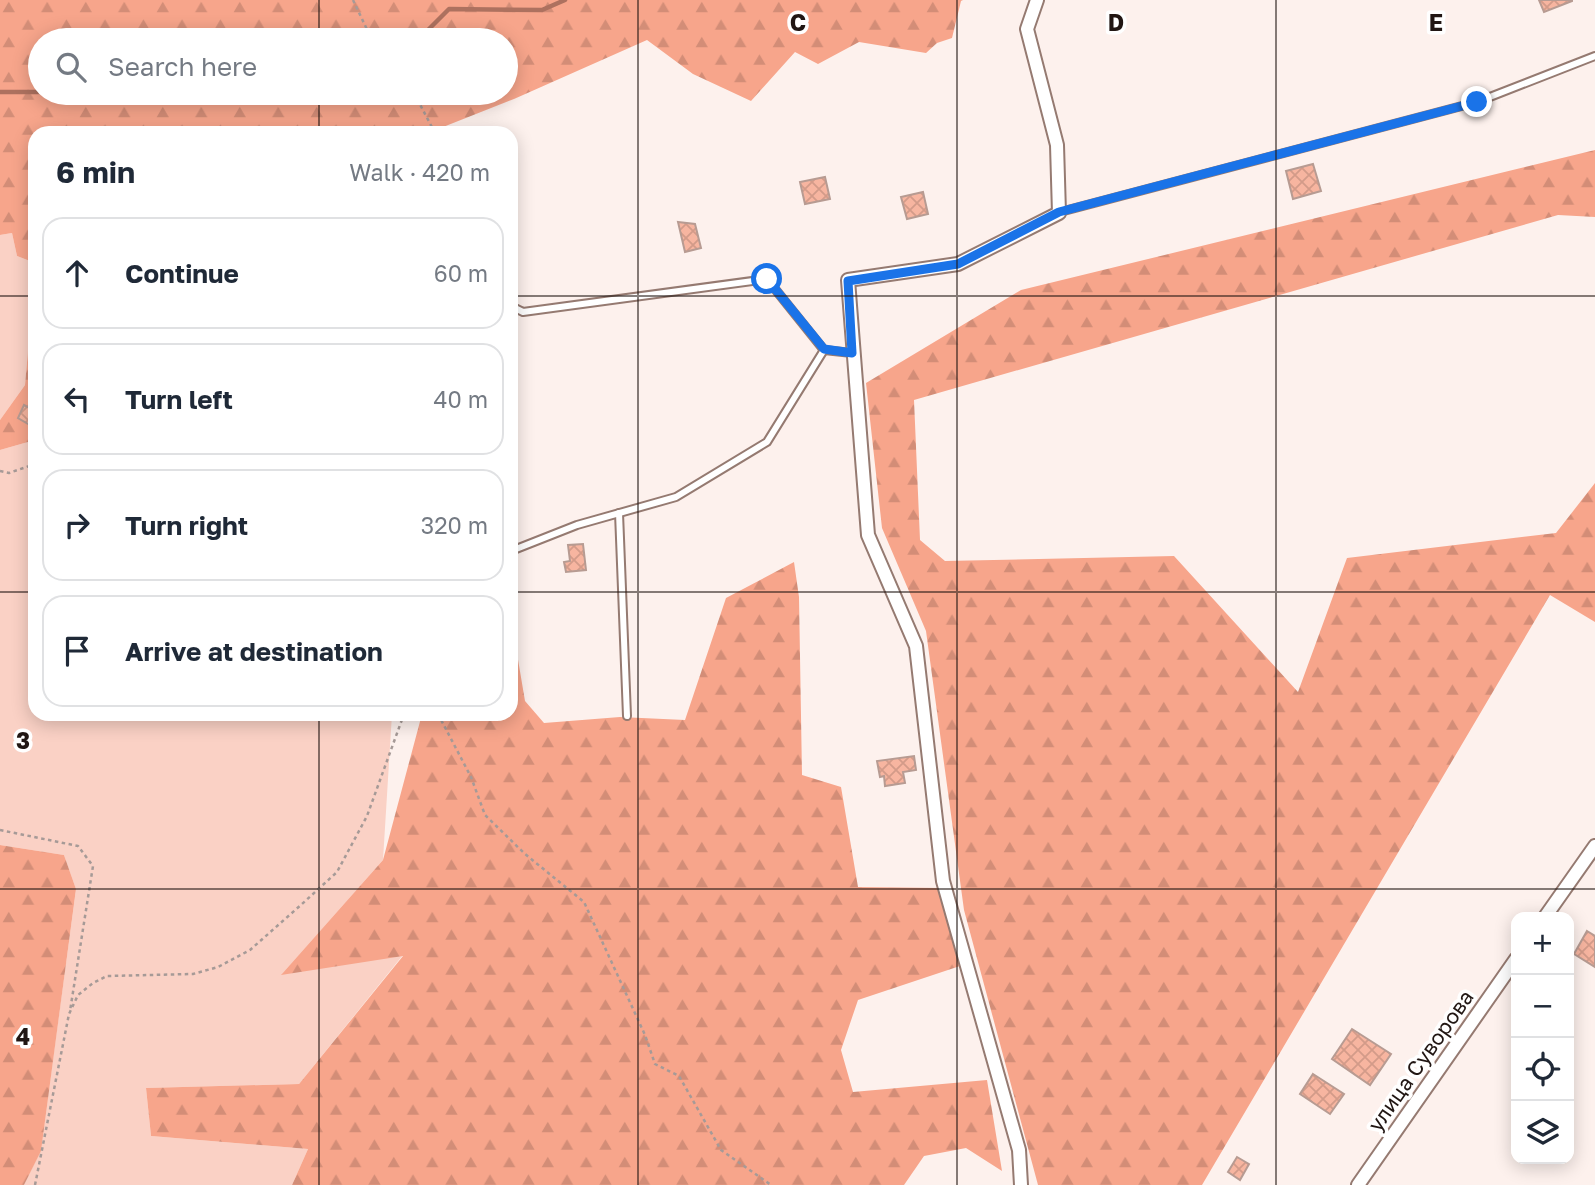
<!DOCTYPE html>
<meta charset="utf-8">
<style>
:root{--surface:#fff;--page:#f6f6f7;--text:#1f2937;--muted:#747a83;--line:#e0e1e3}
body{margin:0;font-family:"Golos Text",sans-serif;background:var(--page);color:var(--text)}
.controls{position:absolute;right:21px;bottom:21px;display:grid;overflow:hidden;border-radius:14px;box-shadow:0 4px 18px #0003}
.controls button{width:63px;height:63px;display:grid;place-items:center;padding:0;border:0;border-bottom:2px solid var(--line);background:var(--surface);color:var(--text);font:35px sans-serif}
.stop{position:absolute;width:21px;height:21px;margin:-16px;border:5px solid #1a73e8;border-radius:50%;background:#fff}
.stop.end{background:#1a73e8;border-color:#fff;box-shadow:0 2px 7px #0008}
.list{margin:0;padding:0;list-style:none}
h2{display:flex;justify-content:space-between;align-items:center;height:91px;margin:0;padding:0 28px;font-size:30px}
h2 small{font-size:23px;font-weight:400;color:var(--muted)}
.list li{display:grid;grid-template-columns:46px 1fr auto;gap:21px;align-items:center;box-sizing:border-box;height:112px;margin:0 14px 14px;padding:0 14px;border:2px solid var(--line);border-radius:21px}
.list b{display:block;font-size:26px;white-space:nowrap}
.list em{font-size:23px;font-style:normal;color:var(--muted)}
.icon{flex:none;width:38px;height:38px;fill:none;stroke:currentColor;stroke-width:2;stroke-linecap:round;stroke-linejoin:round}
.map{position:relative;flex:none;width:1595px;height:1185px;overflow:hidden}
.search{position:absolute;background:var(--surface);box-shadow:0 4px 18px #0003;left:28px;top:28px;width:490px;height:77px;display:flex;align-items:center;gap:18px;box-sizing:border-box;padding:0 24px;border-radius:38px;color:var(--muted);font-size:26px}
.panel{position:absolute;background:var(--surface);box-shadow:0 4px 18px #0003;left:28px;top:126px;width:490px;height:595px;border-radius:21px}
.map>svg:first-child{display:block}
.green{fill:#fad1c5}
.forest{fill:url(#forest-firs);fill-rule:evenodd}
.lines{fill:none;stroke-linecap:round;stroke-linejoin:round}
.stream{stroke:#ad715f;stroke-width:4.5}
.building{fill:url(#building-cross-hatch);stroke:#b79b92;stroke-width:2}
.lane-casing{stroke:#957a71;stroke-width:10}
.street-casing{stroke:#957a71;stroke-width:16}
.path{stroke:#a69a97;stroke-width:2.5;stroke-dasharray:3.5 3.5;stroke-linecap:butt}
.lane{stroke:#fff;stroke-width:6}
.street{stroke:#fff;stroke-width:12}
.route{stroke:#1a73e8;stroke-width:9}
.grid{fill:none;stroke:#211613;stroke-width:2;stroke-opacity:0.55}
.labels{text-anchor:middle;stroke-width:7;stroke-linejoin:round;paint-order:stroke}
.street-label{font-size:21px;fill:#211613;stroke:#fff}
.grid-label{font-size:23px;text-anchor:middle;font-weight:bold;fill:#211613;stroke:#fff;stroke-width:7;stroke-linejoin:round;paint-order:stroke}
</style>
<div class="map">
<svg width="1595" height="1185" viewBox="0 0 1595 1185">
<defs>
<pattern id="forest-firs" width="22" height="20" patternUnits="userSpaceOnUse" patternTransform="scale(1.75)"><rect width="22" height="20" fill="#f7a58b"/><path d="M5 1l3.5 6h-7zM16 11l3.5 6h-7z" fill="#d38d77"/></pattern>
<pattern id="building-cross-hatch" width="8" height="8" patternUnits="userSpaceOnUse" patternTransform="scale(1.75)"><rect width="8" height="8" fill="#f7b5a0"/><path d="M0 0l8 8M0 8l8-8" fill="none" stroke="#d39b89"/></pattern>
</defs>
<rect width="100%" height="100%" fill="#fdf1ed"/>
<!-- green -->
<g class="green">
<path d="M12,233l5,23 18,7v8l-10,114 -25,35v-185z"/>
<path d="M35,440v274h357l-9,146 -101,114 121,-19 -104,129 -153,4 5,48 157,13 -16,36h-268l17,-35 35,-261 -12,-34 -64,-10v-395z"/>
</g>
<!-- forest -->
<g class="forest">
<path d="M0,0h963l-2,1 -9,37 -15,5 -11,10 -67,-11 -41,22 -23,-12 -44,49 -58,-27 -46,-34 -133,59 -86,34h-393v130l-18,-7 -5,-23 -12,2zM506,40v53h-466v-53z"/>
<path d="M1595,150v67l-37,-2 -644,185 6,140 25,21 229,-5 124,136 49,-134 209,-25 39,-50v139l-45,-27 -348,590h-164l-74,-275 -38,-279 -44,-103 -16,-145 155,-93z"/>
<path d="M35,271v169l-35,10v-30l25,-35z"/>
<path d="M794,562l5,35 3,178 39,12 17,100 82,1 20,78 -102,34 -17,50 12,42 134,-12 15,91 -36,-23 -42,8 -20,29h-612l16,-36 -157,-13 -5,-48 153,-4 104,-128 -122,19 102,-115 39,-146h89v-96l14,83 19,22 76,-6 65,3 41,-122z"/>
<path d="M0,845l64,10 12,34 -35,262 -17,34h-24z"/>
</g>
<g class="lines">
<!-- stream -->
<g class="stream">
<path d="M418,40l31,-31 93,1 23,-10"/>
<path d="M0,92h40"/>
<path d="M89,93h190"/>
</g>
</g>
<!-- building -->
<g class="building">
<path d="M1539,0h33v1l-28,11z"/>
<path d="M1313,164l8,27 -28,8 -7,-28z"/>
<path d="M825,177l5,22 -25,5 -5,-22z"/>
<path d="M923,192l5,22 -21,5 -6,-22z"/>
<path d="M678,222l17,2 6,24 -16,4z"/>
<path d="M24,405l11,6v17l-17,-10z"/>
<path d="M583,544l3,26 -20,2 -2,-10 6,-1 -2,-16z"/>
<path d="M914,756l2,14 -13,2 2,11 -20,3 -1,-10 -4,1 -3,-16z"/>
<path d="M1587,931l8,5v31l-21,-13z"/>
<path d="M1352,1029l39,25 -21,31 -38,-26z"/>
<path d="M1313,1074l31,20 -14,20 -30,-20z"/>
<path d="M1237,1157l12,7 -9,16 -12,-8z"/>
</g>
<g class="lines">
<!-- lane casing -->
<g class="lane-casing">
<g id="lane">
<path d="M1060,212l417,-110 118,-46"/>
<path d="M511,306l12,6 244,-33 57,71 28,3"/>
<path d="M619,513l8,203"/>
<path d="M511,551l66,-26 99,-28 91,-55 57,-92"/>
</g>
</g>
<!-- street casing -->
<g class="street-casing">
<g id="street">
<path d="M1545,917l50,-71"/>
<path d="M1021,1185l-2,-35 -76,-269 -27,-235 -48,-111 -20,-255 110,-16 101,-51 -2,-68 -30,-116 10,-29"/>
<path d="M1358,1185l158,-226"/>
</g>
</g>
<!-- path -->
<g class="path">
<path d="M353,0l19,40"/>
<path d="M414,93l21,40"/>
<path d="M0,471l9,2 26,-9"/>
<path d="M438,714l33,63 14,38 40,39 59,48 61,133 10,29 24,12 42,74 50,35"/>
<path d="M0,830l78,16 15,20 -23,145"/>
<path d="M35,1185l34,-171 9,-19 15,-12 14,-7 86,-2 25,-7 32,-17 52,-46 35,-32 30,-56 37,-102"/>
</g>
<!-- lane -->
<use href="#lane" class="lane"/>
<!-- street -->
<use href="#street" class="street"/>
</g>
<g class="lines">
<!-- route -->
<path class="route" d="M767,279l57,70 28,4 -4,-72 110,-17 101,-52 418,-110"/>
</g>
<!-- grid -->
<path class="grid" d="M319,0v40M638,0v1185M957,0v1185M1276,0v1185M319,93v40M0,296h35M511,296h1084M0,592h35M511,592h1084M319,714v471M0,889h1595"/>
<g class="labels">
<!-- street labels -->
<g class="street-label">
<text transform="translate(1421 1061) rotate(-55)" y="7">улица Суворова</text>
</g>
</g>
<g class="grid-label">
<text x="798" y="31">C</text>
<text x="1116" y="31">D</text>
<text x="1436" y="31">E</text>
<text x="23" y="749">3</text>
<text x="23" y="1045">4</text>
</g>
</svg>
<div class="controls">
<button>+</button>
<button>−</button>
<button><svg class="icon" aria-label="locate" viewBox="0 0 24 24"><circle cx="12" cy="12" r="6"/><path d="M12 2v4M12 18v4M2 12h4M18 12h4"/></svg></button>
<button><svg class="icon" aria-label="layers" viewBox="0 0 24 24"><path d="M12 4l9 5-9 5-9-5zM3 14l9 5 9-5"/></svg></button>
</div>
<div class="stop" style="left:767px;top:279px"></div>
<div class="stop end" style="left:1477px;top:102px"></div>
<div class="search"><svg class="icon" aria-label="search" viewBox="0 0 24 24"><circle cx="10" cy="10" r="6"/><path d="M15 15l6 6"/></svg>Search here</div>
<section class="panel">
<h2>6 min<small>Walk · 420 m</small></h2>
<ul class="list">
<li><svg class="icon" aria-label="ahead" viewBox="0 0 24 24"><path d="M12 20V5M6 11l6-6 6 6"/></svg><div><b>Continue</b></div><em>60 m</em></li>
<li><svg class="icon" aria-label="left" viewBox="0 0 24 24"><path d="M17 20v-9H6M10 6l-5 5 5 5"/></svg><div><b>Turn left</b></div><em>40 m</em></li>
<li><svg class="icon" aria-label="right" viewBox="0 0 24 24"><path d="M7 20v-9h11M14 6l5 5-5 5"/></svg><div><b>Turn right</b></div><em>320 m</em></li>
<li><svg class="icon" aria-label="arrive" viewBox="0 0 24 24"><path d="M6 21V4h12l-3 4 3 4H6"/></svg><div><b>Arrive at destination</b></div></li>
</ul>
</section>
</div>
